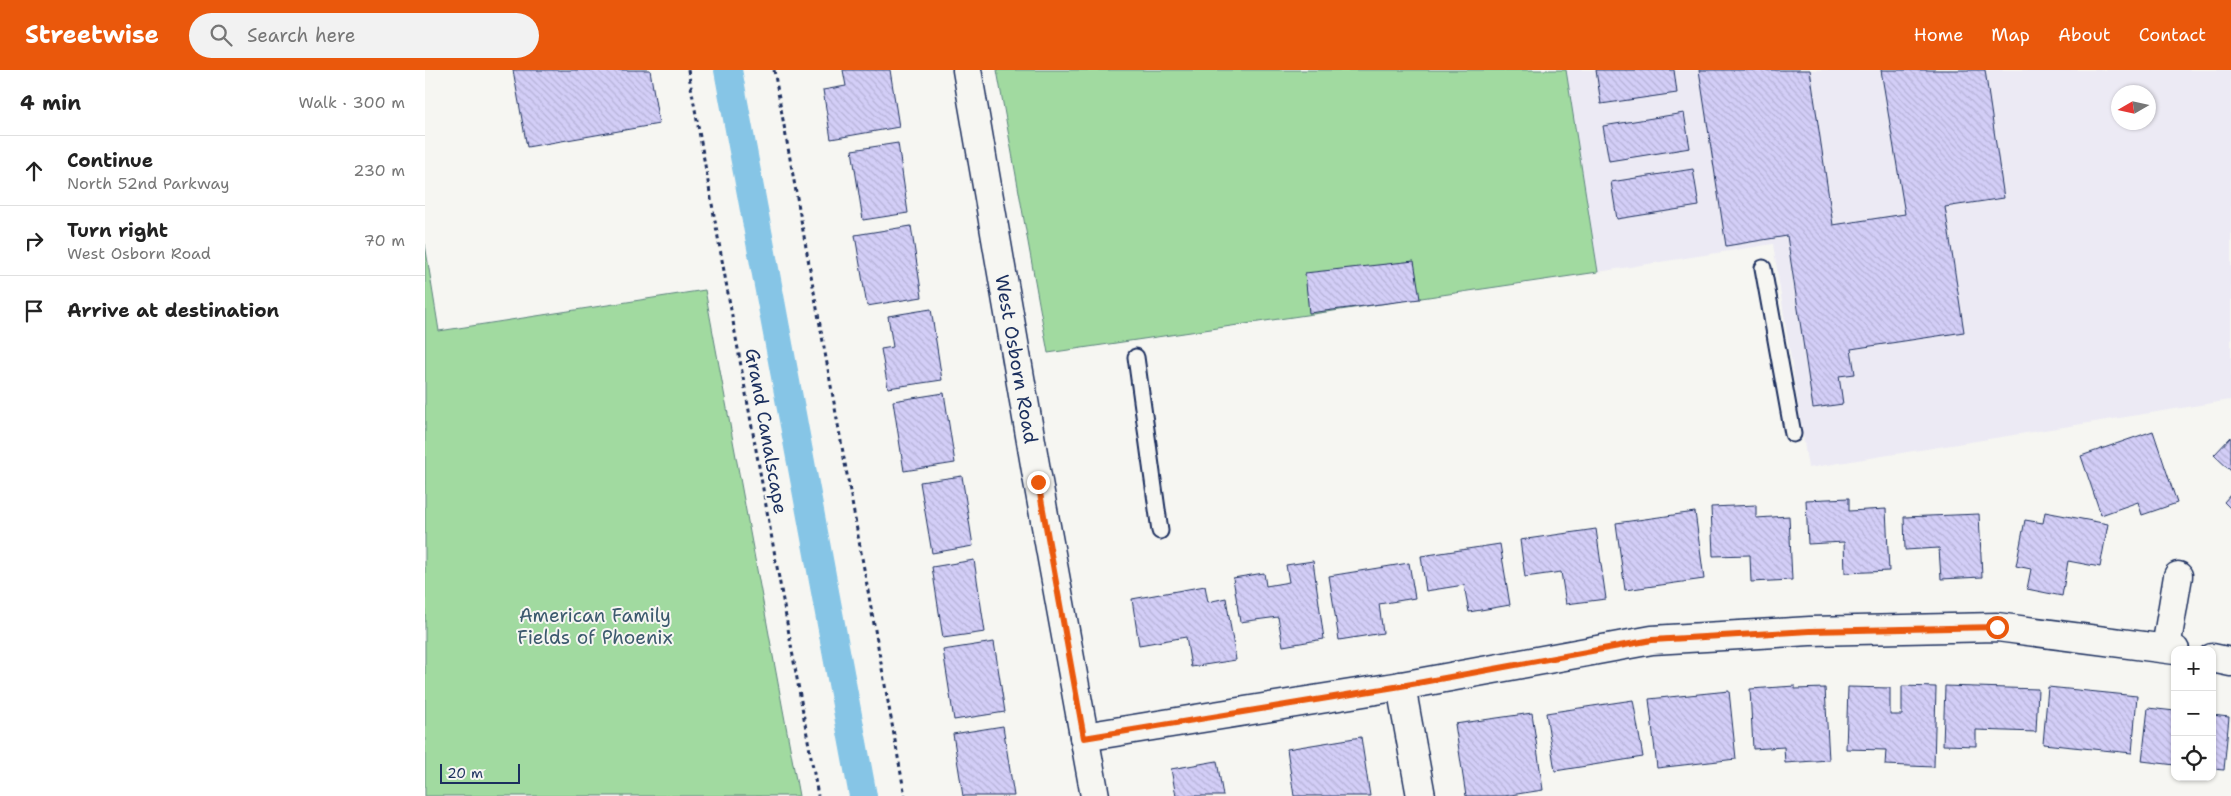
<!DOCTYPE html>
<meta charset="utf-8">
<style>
:root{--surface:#fff;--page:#f2f2f2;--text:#222;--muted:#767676;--line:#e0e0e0;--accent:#ea580c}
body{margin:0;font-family:"Shantell Sans",sans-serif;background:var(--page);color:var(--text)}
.controls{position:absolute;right:15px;bottom:15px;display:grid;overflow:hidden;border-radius:10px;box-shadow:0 1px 4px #0004}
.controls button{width:45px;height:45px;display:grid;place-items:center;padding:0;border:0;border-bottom:1px solid var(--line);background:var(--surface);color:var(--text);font:25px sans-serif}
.compass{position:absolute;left:1686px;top:15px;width:45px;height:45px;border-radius:50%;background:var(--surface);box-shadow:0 1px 4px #0004;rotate:261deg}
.scale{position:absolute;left:15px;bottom:12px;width:80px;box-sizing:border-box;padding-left:5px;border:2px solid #1b2f5e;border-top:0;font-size:14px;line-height:18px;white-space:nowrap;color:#1b2f5e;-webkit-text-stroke:4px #f6f6f2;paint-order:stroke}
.stop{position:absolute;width:15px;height:15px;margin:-11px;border:4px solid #ea580c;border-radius:50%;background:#fff}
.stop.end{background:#ea580c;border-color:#fff;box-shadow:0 1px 5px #0008}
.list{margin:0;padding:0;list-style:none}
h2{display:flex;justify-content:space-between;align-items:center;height:65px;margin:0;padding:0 20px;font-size:21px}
h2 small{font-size:16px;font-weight:400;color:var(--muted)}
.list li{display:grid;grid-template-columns:32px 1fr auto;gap:15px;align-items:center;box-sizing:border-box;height:70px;padding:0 20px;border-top:1px solid var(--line)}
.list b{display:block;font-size:19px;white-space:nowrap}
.list p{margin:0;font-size:16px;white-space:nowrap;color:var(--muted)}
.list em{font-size:16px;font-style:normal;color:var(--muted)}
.icon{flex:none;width:28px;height:28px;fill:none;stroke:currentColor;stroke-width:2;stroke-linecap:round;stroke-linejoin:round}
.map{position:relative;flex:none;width:1806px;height:726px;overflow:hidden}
header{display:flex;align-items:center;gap:30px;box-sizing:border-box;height:70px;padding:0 25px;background:var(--accent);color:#fff}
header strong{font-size:24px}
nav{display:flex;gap:28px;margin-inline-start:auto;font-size:18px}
.search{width:350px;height:45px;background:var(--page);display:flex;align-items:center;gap:12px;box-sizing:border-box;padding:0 18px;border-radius:28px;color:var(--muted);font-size:19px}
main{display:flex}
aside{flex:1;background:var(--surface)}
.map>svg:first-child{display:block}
.built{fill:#eceaf4;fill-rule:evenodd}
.park{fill:#a1daa0;stroke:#5e847f}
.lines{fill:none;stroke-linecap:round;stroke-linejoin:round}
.canal{stroke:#86c5e6;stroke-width:28}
.building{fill:url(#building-back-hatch);stroke:#1b2f5e}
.service-casing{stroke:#1b2f5e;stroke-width:19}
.minor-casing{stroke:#1b2f5e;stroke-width:31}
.tertiary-casing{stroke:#1b2f5e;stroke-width:31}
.path{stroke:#1b2f5e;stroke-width:3;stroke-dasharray:4 4;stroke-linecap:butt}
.service{stroke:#f6f6f2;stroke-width:15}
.minor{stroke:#f6f6f2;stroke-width:28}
.tertiary{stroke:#f6f6f2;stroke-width:28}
.route{stroke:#ea580c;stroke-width:6}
.labels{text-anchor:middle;stroke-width:4;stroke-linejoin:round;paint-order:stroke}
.street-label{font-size:19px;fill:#1b2f5e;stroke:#f6f6f2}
.park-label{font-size:19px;fill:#3c5a6e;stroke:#f6f6f2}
</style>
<header>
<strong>Streetwise</strong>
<div class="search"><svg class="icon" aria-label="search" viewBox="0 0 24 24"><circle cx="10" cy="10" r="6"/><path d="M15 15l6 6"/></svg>Search here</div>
<nav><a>Home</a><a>Map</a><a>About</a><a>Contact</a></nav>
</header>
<main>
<aside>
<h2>4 min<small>Walk · 300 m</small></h2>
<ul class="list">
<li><svg class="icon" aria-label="ahead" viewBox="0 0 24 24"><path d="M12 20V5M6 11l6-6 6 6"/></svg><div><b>Continue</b><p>North 52nd Parkway</p></div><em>230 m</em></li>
<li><svg class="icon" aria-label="right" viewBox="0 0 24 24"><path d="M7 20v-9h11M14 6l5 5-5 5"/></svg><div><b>Turn right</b><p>West Osborn Road</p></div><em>70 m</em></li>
<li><svg class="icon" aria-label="arrive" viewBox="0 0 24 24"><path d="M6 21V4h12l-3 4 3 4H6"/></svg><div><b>Arrive at destination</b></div></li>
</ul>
</aside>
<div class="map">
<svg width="1806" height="726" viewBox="0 0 1806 726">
<defs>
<pattern id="building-back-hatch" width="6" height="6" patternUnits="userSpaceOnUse" patternTransform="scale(1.25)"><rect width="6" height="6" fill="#d3cef7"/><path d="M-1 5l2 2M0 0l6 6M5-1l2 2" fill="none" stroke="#b5b1d6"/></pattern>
</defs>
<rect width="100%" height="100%" fill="#f6f6f2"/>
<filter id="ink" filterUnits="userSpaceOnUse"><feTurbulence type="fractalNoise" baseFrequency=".02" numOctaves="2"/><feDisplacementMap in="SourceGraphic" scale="10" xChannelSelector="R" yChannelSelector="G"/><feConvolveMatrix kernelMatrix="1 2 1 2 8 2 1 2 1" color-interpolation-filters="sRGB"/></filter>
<g filter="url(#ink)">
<!-- built -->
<path class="built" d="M1141,0h665v330l-423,68 -35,-224 -175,28zM1694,22h30v30h-30z"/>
<!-- park -->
<g class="park">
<path d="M572,0h569l32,202 -550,81z"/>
<path d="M0,174l14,87 266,-41 94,506h-374z"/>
</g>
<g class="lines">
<!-- canal -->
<path class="canal" d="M303,0l135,726"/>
</g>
<!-- building -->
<g class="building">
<path d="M88,0h137l9,54 -132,23z"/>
<path d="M418,0h47l9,57 -68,12 -8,-49 23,-4z"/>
<path d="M1171,0h78l3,23 -76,11z"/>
<path d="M1274,0h111l23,155 72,-11 -24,-144h104l19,128 -59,9 19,125 -113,17 4,25 -16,2 4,28 -30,4 -26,-172 -61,10z"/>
<path d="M1259,43l6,35 -81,13 -6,-35z"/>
<path d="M473,73l10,70 -45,7 -11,-70z"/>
<path d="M1268,99l6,37 -82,13 -6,-37z"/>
<path d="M486,156l11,71 -55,9 -12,-71z"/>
<path d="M989,191l6,38 -111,14 -4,-40z"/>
<path d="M506,239l11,71 -54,8 -7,-39 12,-2 -5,-31z"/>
<path d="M519,323l11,70 -51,8 -11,-70z"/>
<path d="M1728,361l24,72 -35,12 -4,-13 -37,13 -20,-59z"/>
<path d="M1806,367v34l-17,-16z"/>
<path d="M537,406l11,70 -41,7 -12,-71z"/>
<path d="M1806,424v15l-7,-7z"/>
<path d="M1424,428v13l37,-2 3,62 -44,2 -1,-31 -36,2 -2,-44z"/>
<path d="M1331,435v13l33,-2 3,64 -41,2 -1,-27 -37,1 -2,-49z"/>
<path d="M1270,442l9,67 -79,11 -9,-67z"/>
<path d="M1620,442l63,12 -8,43 -32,-6 -6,35 -35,-7 4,-20 -15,-3 9,-46 18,3z"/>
<path d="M1554,444l3,63 -41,2 -2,-31 -34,2 -1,-33z"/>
<path d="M1171,459l10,70 -40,5 -5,-32 -36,5 -5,-37z"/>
<path d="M1075,474l10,61 -41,7 -5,-27 -38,6 -5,-35z"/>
<path d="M549,490l11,72 -42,6 -11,-71z"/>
<path d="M888,491l11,78 -41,7 -5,-29 -38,5 -7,-44 31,-5 2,13 23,-4 -3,-17z"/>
<path d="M984,493l6,35 -36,6 4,29 -44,7 -10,-64z"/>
<path d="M780,516l3,16 18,-4 10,62 -45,7 -5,-30 -47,8 -7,-46z"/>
<path d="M569,572l11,70 -51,8 -11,-70z"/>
<path d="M1370,616v3l30,-1 4,72 -44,3 -1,-16 -31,2 -3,-60z"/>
<path d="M1477,616l34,1 -2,80 -49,-2 1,-15 -40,-1 2,-62 42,1v27h12z"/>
<path d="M1520,616l93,3 -2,43 -60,-2v16l-33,-1z"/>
<path d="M1623,617l89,9 -5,57 -89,-9z"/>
<path d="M1304,621l7,68 -79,9 -8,-69z"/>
<path d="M1208,630l10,57 -88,14 -9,-58z"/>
<path d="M1723,638l27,3v54l-33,-4z"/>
<path d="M1107,643l11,77 -39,6h-38l-11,-72z"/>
<path d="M1787,645l17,2 -5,53 -12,-1z"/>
<path d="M578,656l11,70h-51l-10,-62z"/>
<path d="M936,667l9,59h-76l-7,-47z"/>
<path d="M792,691l6,35h-47l-5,-27z"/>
</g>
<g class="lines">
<!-- service casing -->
<g class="service-casing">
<g id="service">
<path d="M1338,198l30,166"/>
<path d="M711,287l24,174"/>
</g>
</g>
<!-- minor casing -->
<g class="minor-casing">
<g id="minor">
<path d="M1741,578l12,-72"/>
<path d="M1787,588l19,4"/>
<path d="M976,616l20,110"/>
<path d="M659,667l317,-51 251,-46 158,-9 187,-4 178,23"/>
</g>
</g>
<!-- tertiary casing -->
<g class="tertiary-casing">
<path id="tertiary" d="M542,0l71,412 57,314"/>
</g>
<!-- path -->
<g class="path">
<path d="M263,0l130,726"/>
<path d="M349,0l131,726"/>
</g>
<!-- service -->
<use href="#service" class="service"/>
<!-- minor -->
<use href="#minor" class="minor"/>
<!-- tertiary -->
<use href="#tertiary" class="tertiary"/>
</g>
</g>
<g class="lines" filter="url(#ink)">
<!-- route -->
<path class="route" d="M613,412l46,256 317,-52 251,-46 158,-9 187,-4"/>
</g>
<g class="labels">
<!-- street labels -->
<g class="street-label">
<text transform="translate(592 289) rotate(80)" y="7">West Osborn Road</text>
<text transform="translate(342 361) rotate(80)" y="7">Grand Canalscape</text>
</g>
<!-- park labels -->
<g class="park-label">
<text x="170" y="552">American Family<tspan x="170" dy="22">Fields of Phoenix</tspan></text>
</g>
</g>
</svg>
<div class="controls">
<button>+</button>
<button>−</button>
<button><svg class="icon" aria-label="locate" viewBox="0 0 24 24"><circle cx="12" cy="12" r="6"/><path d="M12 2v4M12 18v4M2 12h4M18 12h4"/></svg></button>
</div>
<svg class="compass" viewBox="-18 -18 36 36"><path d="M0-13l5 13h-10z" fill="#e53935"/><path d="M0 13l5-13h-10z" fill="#767676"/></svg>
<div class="scale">20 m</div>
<div class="stop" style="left:1572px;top:557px"></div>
<div class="stop end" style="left:613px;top:412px"></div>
</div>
</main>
